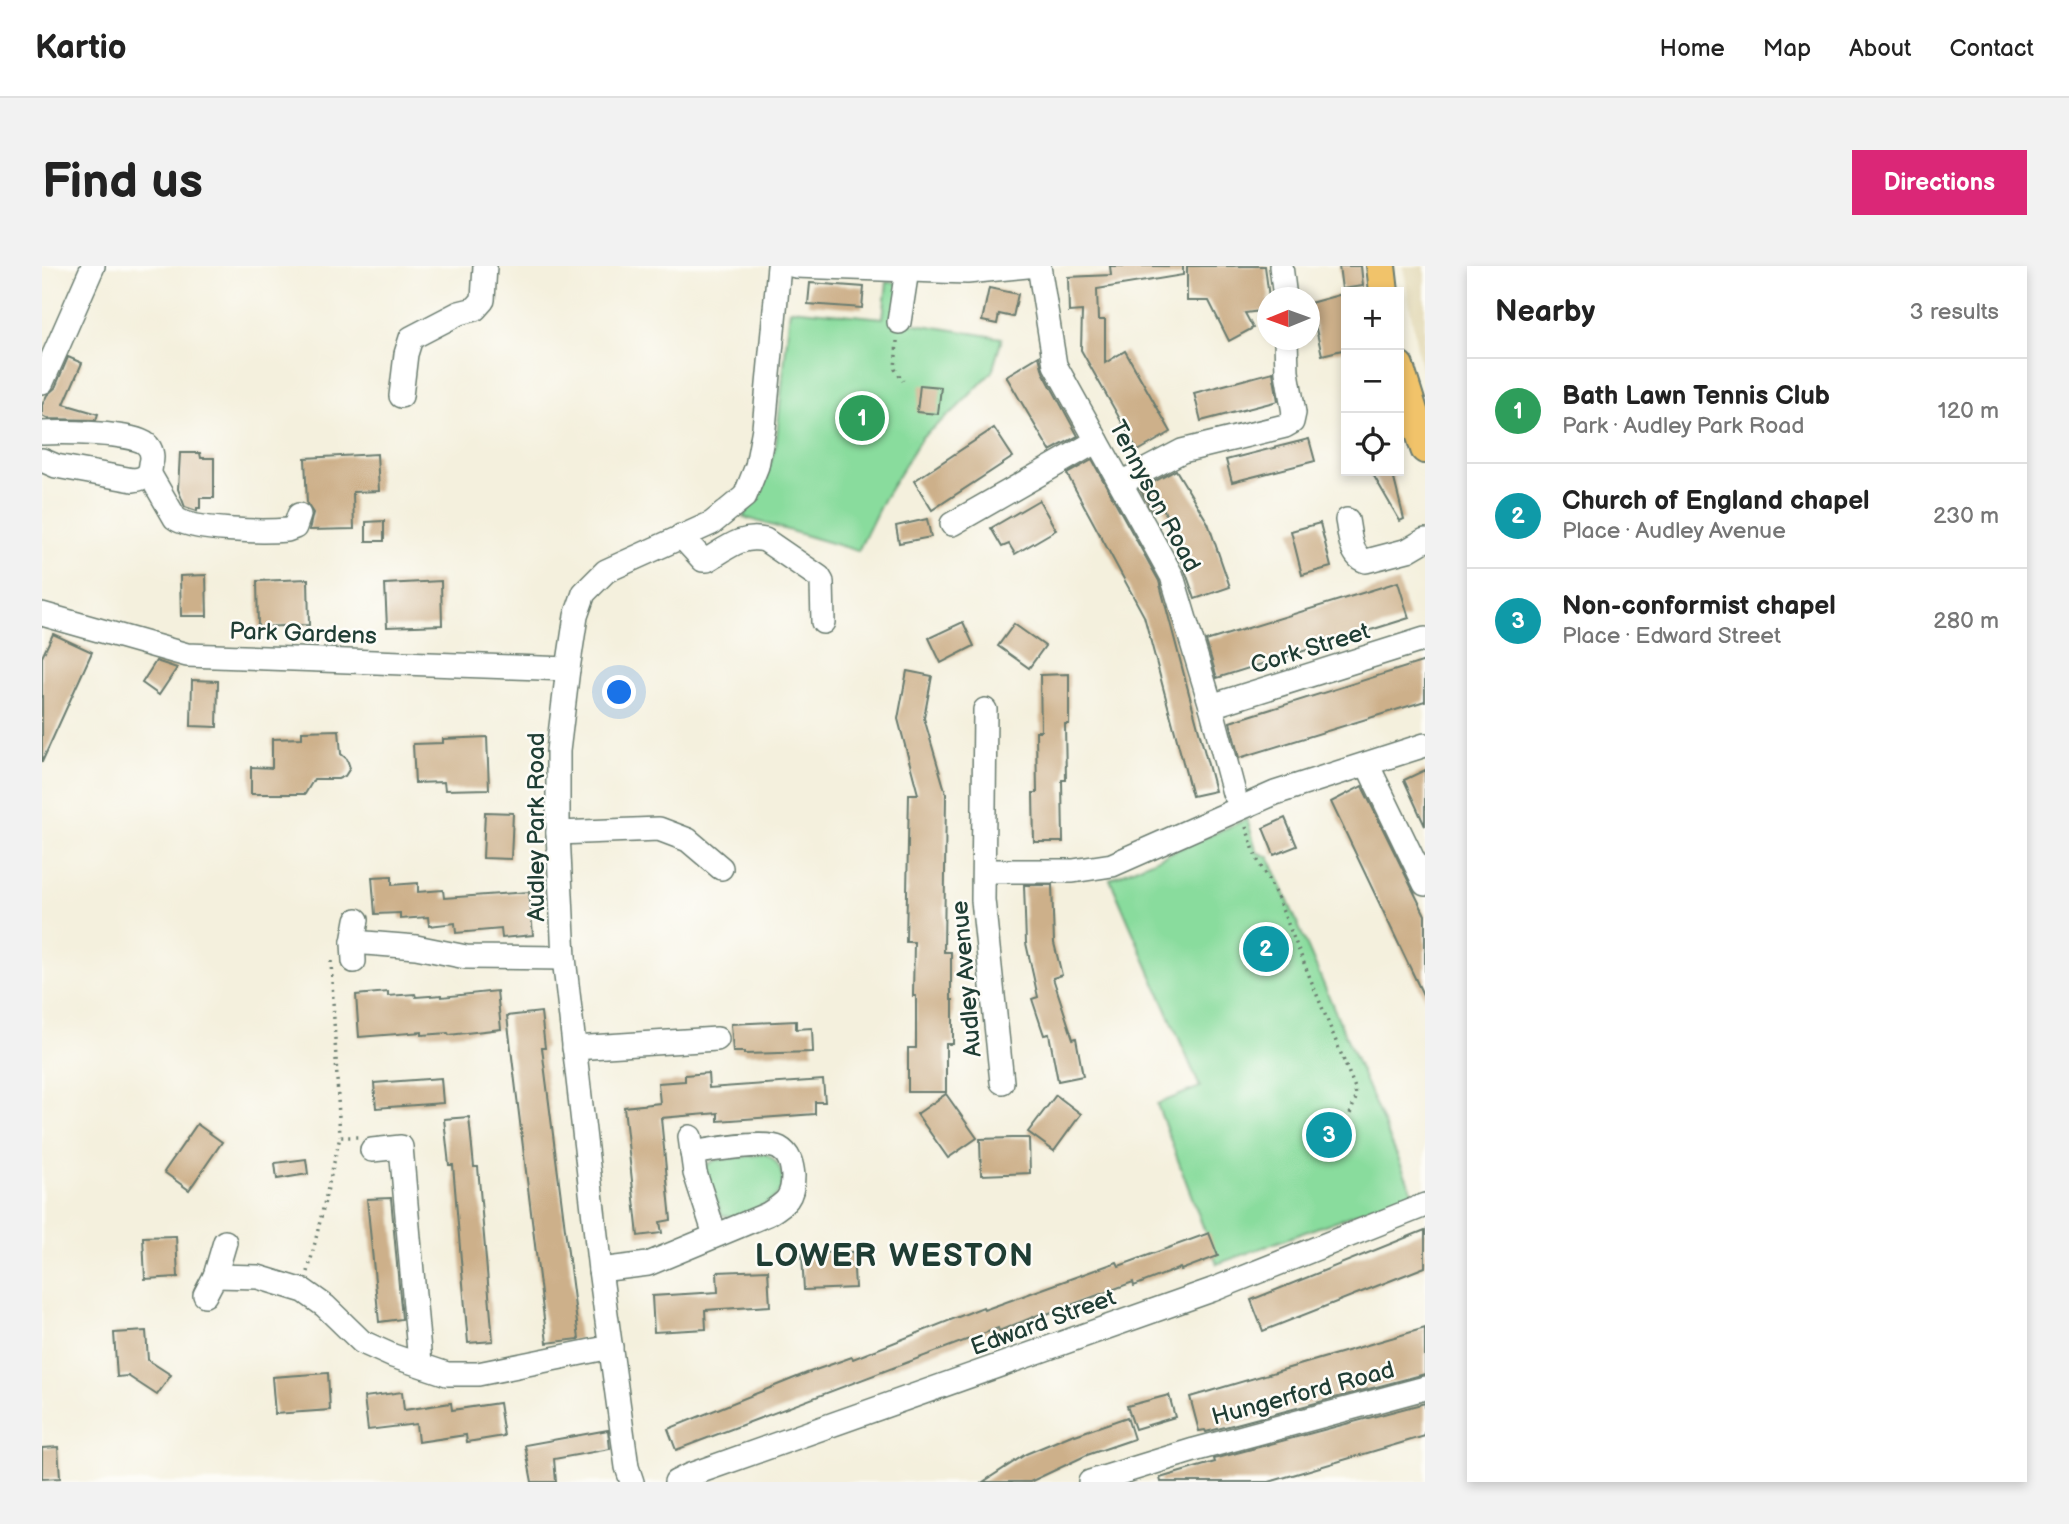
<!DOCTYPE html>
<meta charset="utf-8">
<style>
:root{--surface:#fff;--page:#f2f2f2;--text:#222;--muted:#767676;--line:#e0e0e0;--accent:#db2777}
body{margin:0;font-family:"Balsamiq Sans",sans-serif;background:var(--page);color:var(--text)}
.controls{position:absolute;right:21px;top:21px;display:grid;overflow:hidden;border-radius:0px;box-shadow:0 4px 10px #0003}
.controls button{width:63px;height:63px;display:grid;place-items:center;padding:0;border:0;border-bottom:2px solid var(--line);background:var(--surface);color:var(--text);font:35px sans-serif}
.compass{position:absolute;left:1215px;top:21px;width:63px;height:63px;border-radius:50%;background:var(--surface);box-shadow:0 4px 10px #0003;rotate:269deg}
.you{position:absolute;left:578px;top:427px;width:24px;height:24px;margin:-18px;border:5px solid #fff;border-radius:50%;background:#1a73e8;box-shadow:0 0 0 10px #1a73e833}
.badge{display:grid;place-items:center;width:46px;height:46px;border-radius:50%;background:var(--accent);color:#fff;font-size:23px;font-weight:700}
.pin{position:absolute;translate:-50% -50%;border:4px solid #fff;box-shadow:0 2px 7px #0006}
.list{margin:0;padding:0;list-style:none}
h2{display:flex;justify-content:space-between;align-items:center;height:91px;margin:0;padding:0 28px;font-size:30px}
h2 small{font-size:23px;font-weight:400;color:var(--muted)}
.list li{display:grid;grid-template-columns:46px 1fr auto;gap:21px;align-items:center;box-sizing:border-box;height:105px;padding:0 28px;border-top:2px solid var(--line)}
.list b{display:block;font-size:26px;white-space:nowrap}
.list p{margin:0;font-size:23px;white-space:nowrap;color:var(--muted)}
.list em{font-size:23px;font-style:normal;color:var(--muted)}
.icon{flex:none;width:38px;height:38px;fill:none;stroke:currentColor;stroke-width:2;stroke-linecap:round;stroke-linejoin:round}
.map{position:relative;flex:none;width:1383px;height:1216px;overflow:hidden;border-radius:0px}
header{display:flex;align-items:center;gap:42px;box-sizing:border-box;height:98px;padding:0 35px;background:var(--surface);border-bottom:2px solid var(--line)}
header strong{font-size:33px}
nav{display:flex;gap:38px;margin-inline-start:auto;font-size:24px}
.intro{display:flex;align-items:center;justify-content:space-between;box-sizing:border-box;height:168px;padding:0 42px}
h1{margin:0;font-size:49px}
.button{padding:18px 32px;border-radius:0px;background:var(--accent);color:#fff;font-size:24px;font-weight:700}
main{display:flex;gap:42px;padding:0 42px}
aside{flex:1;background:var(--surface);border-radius:0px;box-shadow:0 4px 10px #0003}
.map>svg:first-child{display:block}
.built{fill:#e4dbba}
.green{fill:#89dc9d;stroke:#548c68;stroke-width:2}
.building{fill:#cdb08a}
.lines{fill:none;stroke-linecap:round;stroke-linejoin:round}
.minor-casing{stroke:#6a7c6f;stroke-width:26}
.major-casing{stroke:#6a7c6f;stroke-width:32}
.path{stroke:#6a7c6f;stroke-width:3.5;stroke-dasharray:2 5;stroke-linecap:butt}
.minor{stroke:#fff;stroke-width:23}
.major{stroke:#f1c36a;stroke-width:28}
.labels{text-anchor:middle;stroke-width:5;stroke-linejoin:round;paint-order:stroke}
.street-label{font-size:24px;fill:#1f3d34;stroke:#fdfcf7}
.district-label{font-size:32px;font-weight:bold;letter-spacing:2px;fill:#1f3d34;stroke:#fdfcf7}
</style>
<header>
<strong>Kartio</strong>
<nav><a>Home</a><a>Map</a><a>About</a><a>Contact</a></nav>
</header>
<div class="intro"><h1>Find us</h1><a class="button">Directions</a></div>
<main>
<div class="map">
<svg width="1383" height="1216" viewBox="0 0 1383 1216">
<rect width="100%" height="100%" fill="#fdfcf7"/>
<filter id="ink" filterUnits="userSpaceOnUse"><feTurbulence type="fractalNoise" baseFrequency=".0143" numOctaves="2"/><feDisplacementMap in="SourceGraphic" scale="14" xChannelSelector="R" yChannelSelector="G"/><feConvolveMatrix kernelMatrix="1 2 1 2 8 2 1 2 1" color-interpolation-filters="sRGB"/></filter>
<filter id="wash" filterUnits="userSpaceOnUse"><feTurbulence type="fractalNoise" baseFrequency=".00686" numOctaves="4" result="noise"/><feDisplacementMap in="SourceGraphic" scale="28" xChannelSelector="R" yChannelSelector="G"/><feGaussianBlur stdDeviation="1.57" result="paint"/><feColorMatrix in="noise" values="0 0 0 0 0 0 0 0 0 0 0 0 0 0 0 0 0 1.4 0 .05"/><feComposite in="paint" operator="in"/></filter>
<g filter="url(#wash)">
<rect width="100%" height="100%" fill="#f4f0dd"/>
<!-- built -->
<path class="built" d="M1361,0h22v120l-7,-32z"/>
<!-- green -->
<g class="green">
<path d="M845,16l28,3 -5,38 92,15 -10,34 -36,37 -34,28 -39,63 -25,51 -115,-34 21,-31 12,-42 14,-135 93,9z"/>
<path d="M1205,553l10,33 12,5 144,336 -196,71 -60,-160 43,-17 -90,-208z"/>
<path d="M724,888c14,7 23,29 10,42 -9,10 -41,24 -54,19l-18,-49 12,-6z"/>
</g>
<g id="blocks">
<!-- building -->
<g class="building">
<path d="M1068,0h73v9l-86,14 1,31h7v43l20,-12 46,81 -33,19 -57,-101 1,-39 -13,1 -1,-35 43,-2z"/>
<path d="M1145,0h78l4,32h-1v12l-23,3 8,15 -24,13 -20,-40h-22z"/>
<path d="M1297,0h22l2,20 -21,3z"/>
<path d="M768,17l54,4 -2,21 -54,-4z"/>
<path d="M947,22l29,6 -5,23 -14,-3 -2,10 -15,-3z"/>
<path d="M1304,27v56l-24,6 -12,-52z"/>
<path d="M997,90l4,16 35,64 -28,15 -44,-75z"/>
<path d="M26,91l14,6 -18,41 34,10 -2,6 -48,-1 -6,-3v-11l5,-10 8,-7z"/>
<path d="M1231,106l5,29 -77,20 -7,-28z"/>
<path d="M878,119l21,2 -3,27 -21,-2z"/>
<path d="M952,162l19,29 -81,53 -18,-29z"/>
<path d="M1267,173l6,22 -83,21 -6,-22z"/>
<path d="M138,187h20l1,5h13v40h-14v10h-3v3l-12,-4 -7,-18z"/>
<path d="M335,188l2,37 -26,1 1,37 -45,1 4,-17 -6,-9 -2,-46z"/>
<path d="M1050,194l67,121 56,210 -23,5 -48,-180 -77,-142z"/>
<path d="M1134,204l32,53 22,64 -35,12 -32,-92 -11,3 -12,-21z"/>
<path d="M1329,205h21l12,48 -4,2z"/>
<path d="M997,234l17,30 -41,24 -6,-10 -7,3 -11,-19z"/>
<path d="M885,253l4,18 -32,6 -3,-17z"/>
<path d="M342,255v20h-18v-19z"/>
<path d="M1278,257l11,44 -29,8 -11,-44z"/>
<path d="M164,309l1,41h-26l-1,-40z"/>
<path d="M266,313l1,46 -51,2 -1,-46z"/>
<path d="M399,315l1,44 -55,2 -2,-43z"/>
<path d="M1356,316l11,36 -192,60 -11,-37z"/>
<path d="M921,356l11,24 -33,17 -12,-25z"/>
<path d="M972,358l31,22 -16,22 -31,-22z"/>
<path d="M11,368l39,18 -50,110v-105z"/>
<path d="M114,395l21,7 -18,27 -17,-12z"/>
<path d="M1383,395v40l-186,57 -9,-36z"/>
<path d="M865,405l25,5 -8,42 22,76 -2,158h7v48h2v44h-7v48h-38v-44h8v-52h-3l1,-54h-8l3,-148h9l-20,-75z"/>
<path d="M1027,408v50h-4l1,56h-4l1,62h-29l-1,-49h4l-1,-62h5l-1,-56z"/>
<path d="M150,414l26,1 -1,46 -26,-1z"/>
<path d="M297,464l2,24 6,5 3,9 -5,8 -7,3h-24l-9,15h-54v-27l21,1v-29l30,-1v-7z"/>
<path d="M445,471l2,52 -44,1 -1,-8 -29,1 -2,-39 30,-1v-4z"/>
<path d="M1383,504v56l-21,-46z"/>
<path d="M1320,520l63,129v84l-94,-197z"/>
<path d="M443,546l28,1 -2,46 -28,-1z"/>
<path d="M1243,552l12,28 -23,9 -11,-27z"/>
<path d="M350,610v9l26,-2v9l25,-2 1,8 85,-6 4,43 -31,3 -1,-9 -45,4 -1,-10 -26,3 -1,-9 -28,2v-6l-25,1 -3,-37z"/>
<path d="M982,619h28l2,58 8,32 -9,3 20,61 3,-1 7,38 -25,5 -9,-47 -5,1 -12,-36 6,-2 -12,-54z"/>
<path d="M1232,666l10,22 -27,12 -10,-21z"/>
<path d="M455,725l4,38 -52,6 -1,-2 -26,2v-3l-63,5 -3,-42 32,-3v4l27,-2 1,3 26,-2v2z"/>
<path d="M499,746l4,36h-3l37,291 -32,4 -40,-327z"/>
<path d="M754,755v8l16,-1 1,24 -69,2v-2h-11l-2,-28z"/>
<path d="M666,807l1,15 114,-8 2,22h-10v12l-97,7v-8l-57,5 10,102 -11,2 2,11 -24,3 -14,-129 36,-4 -2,-20 27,-2v-6z"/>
<path d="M399,812l2,25 -67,5 -2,-25z"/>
<path d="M904,828l31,44 -29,20 -31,-44z"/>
<path d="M1014,829l25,19 -27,37 -26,-19z"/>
<path d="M427,851l5,50h4l15,174 -25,2 -15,-178h-4l-5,-46z"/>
<circle cx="1287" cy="865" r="14"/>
<path d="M155,858l25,18 -33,48 -25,-18z"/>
<path d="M970,872h17l1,35 -49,2 -1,-36z"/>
<path d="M264,893l2,15 -31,5 -2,-16z"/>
<path d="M349,932l11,121 -23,3 -12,-123z"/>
<path d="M1383,964v37l-162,64 -12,-31z"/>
<path d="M1167,967l9,23 -37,14 -1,-2 -46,18 -1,-4 -89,33 -1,-2 -44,18 -1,-3 -322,122 -8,-21 139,-56 45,-16 1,2 130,-52 1,3 133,-48 2,4z"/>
<path d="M134,970l2,41 -33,2 -2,-42z"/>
<path d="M800,986h11l2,36 -51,2 -2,-36z"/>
<path d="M726,1004l2,36 -65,4 1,19 -52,3 -2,-36 66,-4 -1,-20z"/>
<path d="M1383,1062v46l-219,58 -1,-2 -6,1 -9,-34z"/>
<path d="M104,1065l2,29 23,15 -14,20 -29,-19 -11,1 -3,-44z"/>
<path d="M286,1107l2,37 -55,4 -3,-37z"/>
<path d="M360,1126l2,18 47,-7 1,7 47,-7 5,33 -37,6 -1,-7 -48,7 -2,-18 -48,6 -4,-33z"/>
<path d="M1127,1129l6,22 -40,12 -8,-23z"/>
<path d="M1383,1137v33l-156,46h-108l-1,-4 55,-16 -1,-3z"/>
<path d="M1085,1151l7,22 -47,16 -57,27h-47l43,-28 48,-20 1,1z"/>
<path d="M566,1164l2,19 -56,10 2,23h-24l-7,-37z"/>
<path d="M16,1181l2,31 -18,1v-31z"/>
</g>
</g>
</g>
<g filter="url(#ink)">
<use href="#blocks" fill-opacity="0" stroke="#6a7c6f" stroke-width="2"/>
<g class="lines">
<!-- minor casing -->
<g class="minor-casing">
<g id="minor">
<path d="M753,0l172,6 60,-6"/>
<path d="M997,0l16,99 117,211 39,130 23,87"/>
<path d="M1239,0l4,32"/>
<path d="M857,56l8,-52"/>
<path d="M0,116l51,-116"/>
<path d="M359,130l5,-42 5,-16 48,-25 16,-4 8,-9 2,-34"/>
<path d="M0,167c19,-1 90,-1 104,11 6,5 7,13 5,20 -1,12 -8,15 -18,16l-77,-14 -14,-6"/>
<path d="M107,207l26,45c16,13 89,14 112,12l8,-3 4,-12"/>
<path d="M1079,217l61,-32 103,-25 7,-4 2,-9 -7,-41 -1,-32"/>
<path d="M1305,254c3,14 3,37 19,41l42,-11 17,-10"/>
<path d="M910,258l145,-83"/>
<path d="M639,270l22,24h4c19,-11 35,-26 58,-20l54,37 3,5 1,40"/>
<path d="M0,348l145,41 381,14"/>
<path d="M1169,440l214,-67"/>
<path d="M943,444l-2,190 19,182"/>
<path d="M1325,498l58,120"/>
<path d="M516,567l101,-4 29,11 33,28"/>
<path d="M942,605h89l39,-6 163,-72 150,-48"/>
<path d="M311,676l63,5 50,10 98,1"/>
<path d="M312,695l-1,-19 4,-22"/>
<path d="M532,782l143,-9"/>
<path d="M648,871l5,36 20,62"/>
<path d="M330,884l29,-3 19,216"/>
<path d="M558,1004l48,-6 120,-50c18,-11 25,-16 25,-38 -1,-11 -3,-22 -14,-28 -13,-7 -70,2 -87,5"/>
<path d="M173,1010l43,1 46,14 21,15 37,36 31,14 54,18h31l133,-27"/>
<path d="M163,1029l10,-19 10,-34"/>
<path d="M590,1216l-5,-15 -27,-197 -36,-312 -6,-125v-82l10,-82 8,-53 8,-23 22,-22 106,-48 33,-27 12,-30 7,-38 15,-162"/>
<path d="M634,1216l14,-7 522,-185 213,-85"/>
<path d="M1048,1216l104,-32 231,-62"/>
</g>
</g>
<!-- major casing -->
<g class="major-casing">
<g id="major">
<path d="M1339,0l3,26"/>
<path d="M1357,100l26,83"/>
</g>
</g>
<!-- path -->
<g class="path">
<path d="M855,75l-2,28 8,12"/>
<path d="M1204,561l10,30 21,40 78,191 1,10 -9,24"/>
<path d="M289,695l9,176"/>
<path d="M266,1006l32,-135h18"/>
</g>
<!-- minor -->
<use href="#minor" class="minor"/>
<!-- major -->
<use href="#major" class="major"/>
</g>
</g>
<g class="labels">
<!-- street labels -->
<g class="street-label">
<text transform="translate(1113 230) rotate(62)" y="8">Tennyson Road</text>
<text transform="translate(261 367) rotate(2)" y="8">Park Gardens</text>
<text transform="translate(1268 382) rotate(-17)" y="8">Cork Street</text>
<text transform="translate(494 561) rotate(-90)" y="8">Audley Park Road</text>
<text transform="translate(924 713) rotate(-95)" y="8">Audley Avenue</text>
<text transform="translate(1001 1056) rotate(-20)" y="8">Edward Street</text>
<text transform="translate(1261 1127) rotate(-15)" y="8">Hungerford Road</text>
</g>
<!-- district labels -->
<g class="district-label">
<text x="853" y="1000">LOWER WESTON</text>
</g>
</g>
</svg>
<div class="controls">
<button>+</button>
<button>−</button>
<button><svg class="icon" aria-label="locate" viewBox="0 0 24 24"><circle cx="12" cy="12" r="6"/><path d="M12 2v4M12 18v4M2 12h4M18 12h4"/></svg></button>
</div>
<svg class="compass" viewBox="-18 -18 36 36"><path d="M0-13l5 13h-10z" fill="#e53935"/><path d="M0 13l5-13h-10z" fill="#767676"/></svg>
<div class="you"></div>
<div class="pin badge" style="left:820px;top:152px;background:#2e9e5b">1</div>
<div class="pin badge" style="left:1224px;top:683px;background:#0f9aa8">2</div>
<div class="pin badge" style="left:1287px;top:869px;background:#0f9aa8">3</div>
</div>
<aside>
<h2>Nearby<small>3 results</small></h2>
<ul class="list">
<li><span class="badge" style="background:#2e9e5b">1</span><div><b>Bath Lawn Tennis Club</b><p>Park · Audley Park Road</p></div><em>120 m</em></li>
<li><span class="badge" style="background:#0f9aa8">2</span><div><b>Church of England chapel</b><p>Place · Audley Avenue</p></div><em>230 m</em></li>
<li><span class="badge" style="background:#0f9aa8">3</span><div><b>Non-conformist chapel</b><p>Place · Edward Street</p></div><em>280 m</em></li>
</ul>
</aside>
</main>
